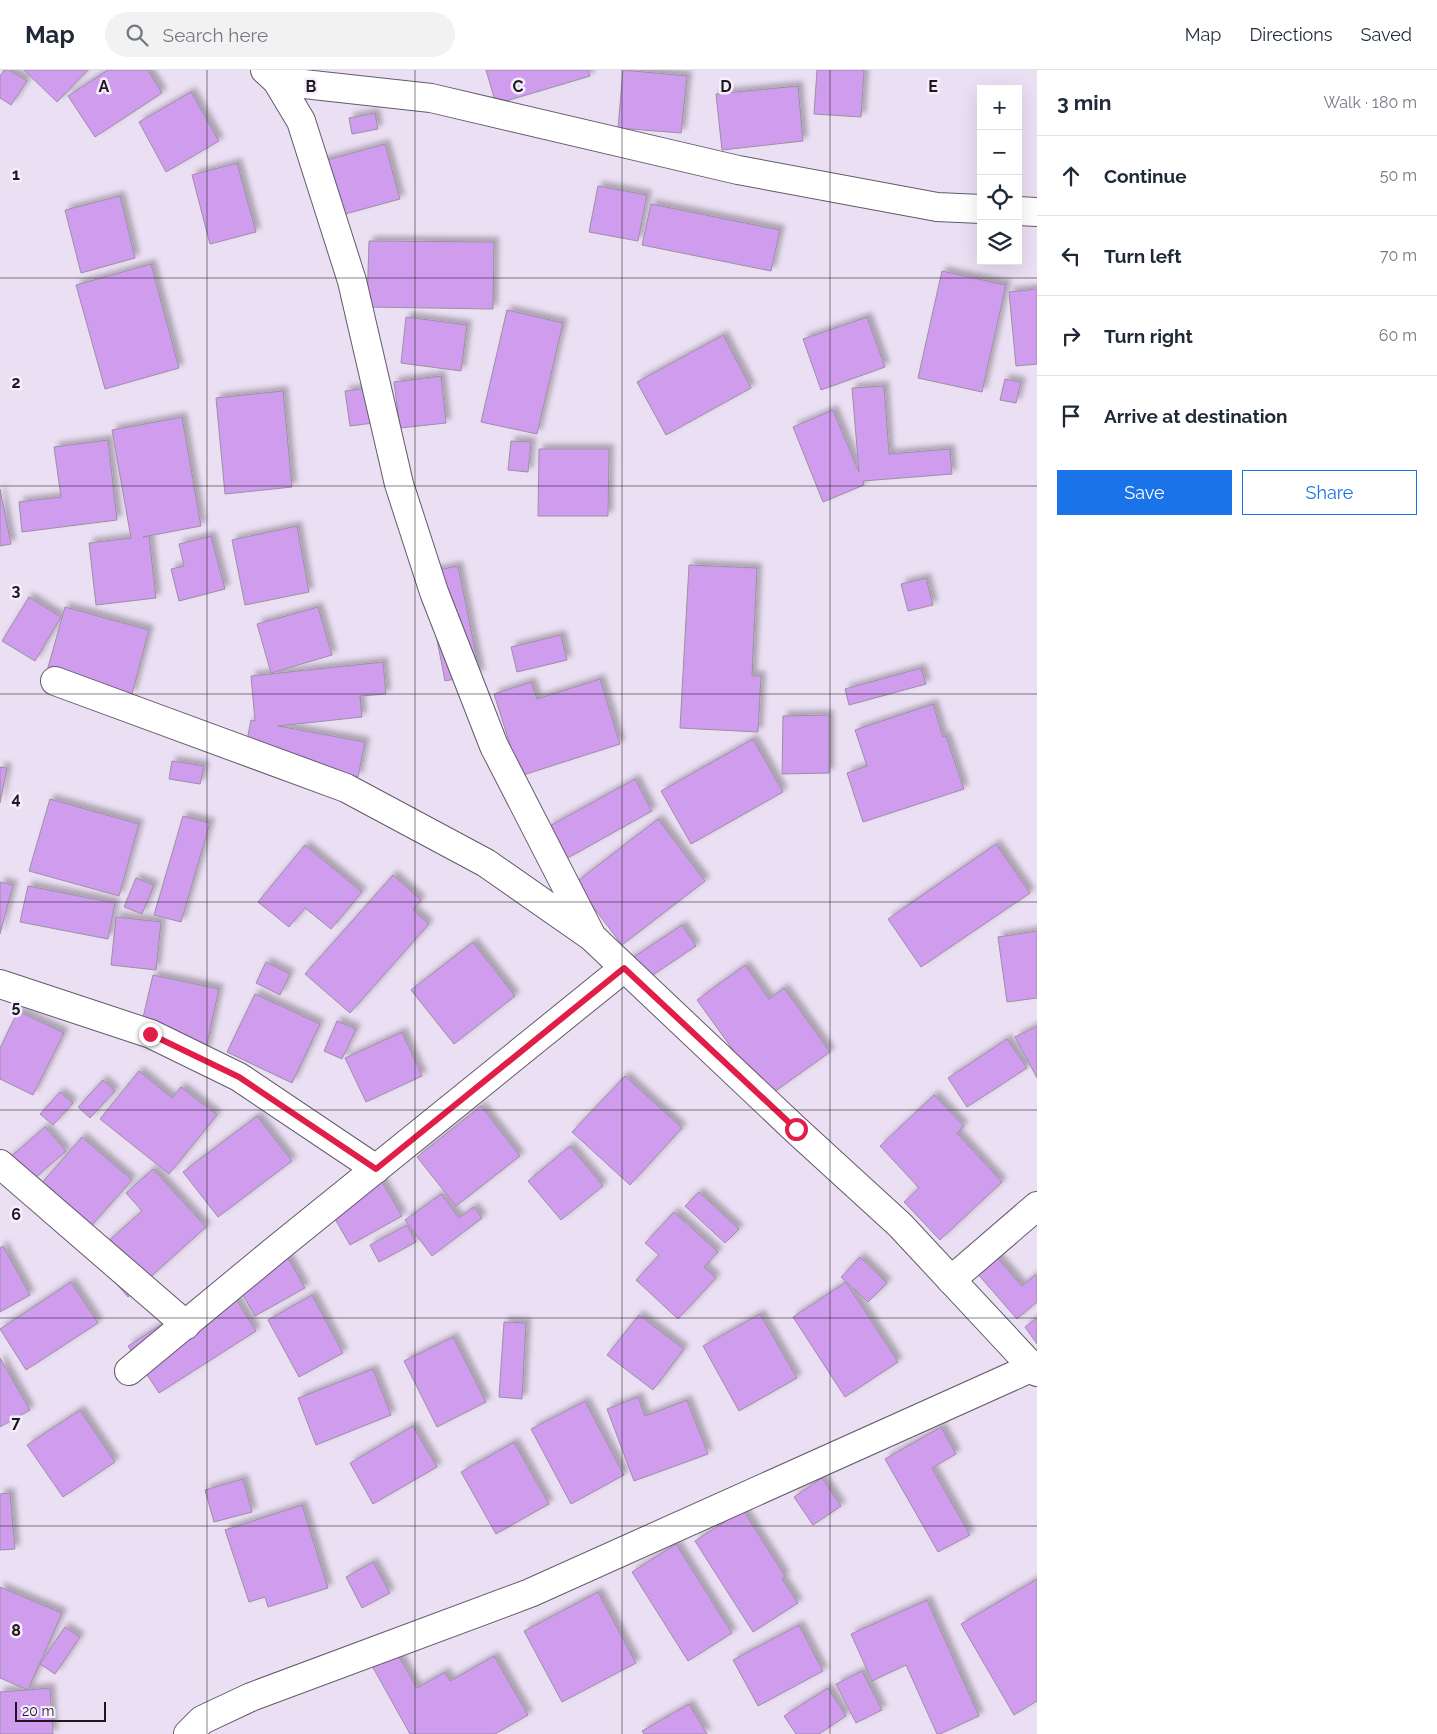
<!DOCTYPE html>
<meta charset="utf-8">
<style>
:root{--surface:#fff;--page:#f2f2f3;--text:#1f2937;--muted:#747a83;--line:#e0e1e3;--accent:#1a73e8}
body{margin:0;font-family:Raleway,sans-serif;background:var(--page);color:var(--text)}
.controls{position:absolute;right:15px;top:15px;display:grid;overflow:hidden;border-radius:0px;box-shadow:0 5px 20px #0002}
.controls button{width:45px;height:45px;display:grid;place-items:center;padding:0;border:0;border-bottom:1px solid var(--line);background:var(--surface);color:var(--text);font:25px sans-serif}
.scale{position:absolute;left:15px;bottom:12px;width:91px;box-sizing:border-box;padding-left:5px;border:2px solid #1d1920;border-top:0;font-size:14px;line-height:18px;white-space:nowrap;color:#1d1920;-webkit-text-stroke:4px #f7eefd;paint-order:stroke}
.stop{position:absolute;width:15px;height:15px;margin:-11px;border:4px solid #e11d48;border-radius:50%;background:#fff}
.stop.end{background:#e11d48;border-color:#fff;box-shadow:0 1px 5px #0008}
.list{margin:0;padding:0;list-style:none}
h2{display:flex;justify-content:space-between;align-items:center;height:65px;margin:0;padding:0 20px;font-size:21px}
h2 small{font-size:16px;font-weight:400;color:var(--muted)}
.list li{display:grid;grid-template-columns:32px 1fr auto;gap:15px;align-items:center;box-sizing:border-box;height:80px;padding:0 20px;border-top:1px solid var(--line)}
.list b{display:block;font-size:19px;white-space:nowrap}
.list em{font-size:16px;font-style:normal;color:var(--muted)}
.actions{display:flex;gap:10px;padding:15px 20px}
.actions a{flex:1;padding:11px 0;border:1px solid var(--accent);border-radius:0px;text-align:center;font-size:18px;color:var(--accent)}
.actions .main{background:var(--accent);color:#fff}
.icon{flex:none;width:28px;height:28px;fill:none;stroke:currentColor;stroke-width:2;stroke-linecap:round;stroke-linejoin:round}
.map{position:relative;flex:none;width:1037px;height:1664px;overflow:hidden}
header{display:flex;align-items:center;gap:30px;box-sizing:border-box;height:70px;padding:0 25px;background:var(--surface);border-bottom:1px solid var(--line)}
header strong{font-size:24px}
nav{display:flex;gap:28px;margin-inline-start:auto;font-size:18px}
.search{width:350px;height:45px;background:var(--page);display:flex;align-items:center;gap:12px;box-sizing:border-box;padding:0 18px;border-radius:28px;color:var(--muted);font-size:19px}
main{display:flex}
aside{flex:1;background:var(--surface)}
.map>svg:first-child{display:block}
.building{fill:#cf9cee;stroke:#9b90a2;filter:url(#shadow)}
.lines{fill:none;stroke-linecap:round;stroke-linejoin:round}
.minor-casing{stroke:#635a6a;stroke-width:30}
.minor{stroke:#fff;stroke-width:28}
.route{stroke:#e11d48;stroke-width:6}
.grid{fill:none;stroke:#1d1920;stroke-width:1;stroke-opacity:0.55}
.grid-label{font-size:16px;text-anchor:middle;font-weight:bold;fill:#1d1920;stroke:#f7eefd;stroke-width:5;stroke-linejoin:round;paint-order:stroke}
</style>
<header>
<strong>Map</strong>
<div class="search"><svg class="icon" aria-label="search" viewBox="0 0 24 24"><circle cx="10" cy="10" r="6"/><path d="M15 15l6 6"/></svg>Search here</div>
<nav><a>Map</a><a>Directions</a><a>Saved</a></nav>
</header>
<main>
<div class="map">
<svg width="1037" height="1664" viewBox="0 0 1037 1664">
<defs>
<filter id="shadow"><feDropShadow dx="4.5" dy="-4.5" stdDeviation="2.5" flood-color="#0004"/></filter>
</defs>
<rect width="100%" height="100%" fill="#ebdff3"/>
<!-- building -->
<g class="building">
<path d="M4,0h5l18,11 -16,24 -11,-7v-22z"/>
<path d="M24,0h64l-31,32z"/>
<path d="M108,0h40l14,23 -67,44 -27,-41z"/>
<path d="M486,0h102l2,6 -94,28z"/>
<path d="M623,0l64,6 -6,57 -63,-5z"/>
<path d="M817,0h47l-3,47 -47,-3z"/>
<path d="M798,16l5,55 -81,9 -6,-56z"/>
<path d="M191,22l28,49 -53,31 -27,-50z"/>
<path d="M375,43l3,16 -26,5 -3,-16z"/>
<path d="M385,74l15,55 -73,20 -15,-55z"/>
<path d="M237,93l19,69 -46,12 -18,-69z"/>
<path d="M598,116l49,9 -9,46 -49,-9z"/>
<path d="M120,126l15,62 -54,15 -16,-63z"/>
<path d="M651,134l129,26 -9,41 -129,-26z"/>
<path d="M369,171l125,1 -1,67 -126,-2z"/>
<path d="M151,194l28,104 -74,21 -29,-104z"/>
<path d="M942,201l64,14 -24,107 -64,-14z"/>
<path d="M1037,219v75l-21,2 -7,-74z"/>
<path d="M507,240l56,13 -26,111 -56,-12z"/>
<path d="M406,247l61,8 -6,46 -60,-8z"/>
<path d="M867,247l18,50 -64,23 -18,-51z"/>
<path d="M723,265l28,53 -85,47 -29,-53z"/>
<path d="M441,306l5,47 -46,5 -6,-46z"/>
<path d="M1005,309l16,3 -5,21 -16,-3z"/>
<path d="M384,316l5,35 -39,5 -5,-35z"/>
<path d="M884,316l5,68 61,-5 2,25 -89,7 1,4 -41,17 -30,-75 40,-17 26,62 -7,-84z"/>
<path d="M283,321l9,96 -67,7 -9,-96z"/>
<path d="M182,347l19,109 -58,11 6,-1 7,62 -60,7 -7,-62 42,-5 -19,-108z"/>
<path d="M108,370l9,80 -95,12 -3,-30 42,-5 -7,-50z"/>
<path d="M511,371l20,1 -3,30 -20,-2z"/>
<path d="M539,379h70l-1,67h-70z"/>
<path d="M0,419l11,55 -11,2z"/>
<path d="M297,456l12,66 -64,13 -13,-65z"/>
<path d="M211,466l14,53 -46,12 -8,-32 13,-3 -5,-22z"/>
<path d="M689,495l68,3 -5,108h9l-3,56 -78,-4z"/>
<path d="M458,496l22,108 -35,7 -21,-108z"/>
<path d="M926,508l7,27 -25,6 -7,-27z"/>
<path d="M29,527l32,20 -26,44 -33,-20z"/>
<path d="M65,537l84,23 -17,64 -85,-23z"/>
<path d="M318,537l14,48 -61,18 -14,-49z"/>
<path d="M561,565l6,25 -50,12 -6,-25z"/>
<path d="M383,592l3,32 -26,2 2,21 -84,9 87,16 -7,35 -114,-21 7,-36 4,1 -4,-45z"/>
<path d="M921,598l5,16 -77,21 -4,-16z"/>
<path d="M600,609l20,65 -100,32 -26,-82 37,-12 6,17z"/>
<path d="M933,634l10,33 3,-1 18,53 -101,33 -16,-49 20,-7 -12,-36z"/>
<path d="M829,645v58l-47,1 1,-58z"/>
<path d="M753,669l30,53 -92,52 -30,-53z"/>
<path d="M172,691l32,5 -4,18 -31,-5z"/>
<path d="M0,697l7,1 -7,35z"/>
<path d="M635,709l17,32 -86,48 -18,-32z"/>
<path d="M50,729l89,25 -20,72 -90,-25z"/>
<path d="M183,746l27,7 -29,99 -27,-7z"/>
<path d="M658,749l47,62 -83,64 -47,-62z"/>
<path d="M996,774l34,49 -109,74 -33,-48z"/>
<path d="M305,775l57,47 -31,37 -26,-21 -16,19 -31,-25z"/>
<path d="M393,805l28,25 -8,10 16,14 -79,89 -45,-39z"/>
<path d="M136,808l18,7 -12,29 -18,-7z"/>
<path d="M0,812l13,3 -13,49z"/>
<path d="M28,816l87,17 -7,36 -88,-17z"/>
<path d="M116,847l45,5 -5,48 -45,-5z"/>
<path d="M682,855l14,21 -58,39 -15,-21z"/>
<path d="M1037,861v67l-30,4 -9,-65z"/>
<path d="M473,872l42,54 -61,48 -43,-54z"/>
<path d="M266,892l24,12 -10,21 -24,-12z"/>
<path d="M745,895l24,34 15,-11 46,64 -63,45 -70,-97z"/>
<path d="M153,905l66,14 -14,64 -67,-14z"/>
<path d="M255,924l65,30 -28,59 -65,-31z"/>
<path d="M18,941l46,22 -31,62 -33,-16v-31z"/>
<path d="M337,951l19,8 -14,30 -18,-8z"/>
<path d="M1037,956v52l-22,-41z"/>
<path d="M402,962l20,44 -56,26 -21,-44z"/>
<path d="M1007,969l20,29 -60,39 -19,-29z"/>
<path d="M139,1001l33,27 9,-11 36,28 -48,59 -69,-55z"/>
<path d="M625,1006l57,52 -52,57 -58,-53z"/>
<path d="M103,1010l12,11 -25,27 -12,-11z"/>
<path d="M60,1022l13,11 -20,22 -13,-11z"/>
<path d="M934,1025l30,31 -7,7 45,49 -62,58 -36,-38 15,-14 -39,-42z"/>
<path d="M481,1036l39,50 -64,50 -39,-49z"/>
<path d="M257,1046l35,45 -74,56 -35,-45z"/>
<path d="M45,1057l21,24 -46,40 -20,-25z"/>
<path d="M82,1067l50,43 -49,55 -49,-43z"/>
<path d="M570,1076l33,40 -42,34 -33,-39z"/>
<path d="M153,1099l53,58 -78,70 -36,-41 50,-45 -16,-18z"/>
<path d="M375,1100l27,46 -52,29 -26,-45z"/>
<path d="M699,1122l40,37 -14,14 -40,-37z"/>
<path d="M441,1124l18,24 15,-11 8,11 -50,38 -27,-36z"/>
<path d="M674,1142l44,40 -14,15 12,11 -38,41 -42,-39 23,-25 -14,-12z"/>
<path d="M407,1155l9,17 -37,20 -9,-17z"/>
<path d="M280,1174l25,44 -50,28 -25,-44z"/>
<path d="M3,1176l27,49 -30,17v-64z"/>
<path d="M995,1185l27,31 13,-11 2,3v24l-20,17 -41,-47z"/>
<path d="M860,1187l27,26 -19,19 -27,-25z"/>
<path d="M71,1212l27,41 -72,47 -26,-41z"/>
<path d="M846,1212l52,80 -53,35 -52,-80z"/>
<path d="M226,1213l30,48 -97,62 -31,-47z"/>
<path d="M312,1225l31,58 -44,24 -31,-57z"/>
<path d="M760,1244l37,64 -58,33 -36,-65z"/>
<path d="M639,1245l45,34 -31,41 -46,-35z"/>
<path d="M1037,1248v26l-12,-17z"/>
<path d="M504,1252l22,1 -4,76 -23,-2z"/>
<path d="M453,1267l33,65 -49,25 -33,-66z"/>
<path d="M0,1288l30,52 -30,17z"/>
<path d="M373,1299l18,46 -75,30 -18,-47z"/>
<path d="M638,1327l7,19 42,-16 21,54 -74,27 -27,-72z"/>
<path d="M585,1331l39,74 -53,29 -40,-75z"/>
<path d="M80,1340l35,52 -52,35 -36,-52z"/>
<path d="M413,1356l24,41 -64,37 -23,-41z"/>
<path d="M941,1357l15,27 -24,14 38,67 -32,17 -53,-93z"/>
<path d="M514,1372l35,62 -53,30 -35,-62z"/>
<path d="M822,1408l19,28 -28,19 -19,-28z"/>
<path d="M243,1409l9,33 -38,10 -9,-32z"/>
<path d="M10,1423l5,56 -15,1v-56z"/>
<path d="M302,1435l26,83 -60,19 -3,-10 -16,5 -24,-72z"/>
<path d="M743,1440l42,66 -3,3 16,24 -45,29 -58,-91z"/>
<path d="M676,1474l56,89 -44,28 -56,-89z"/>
<path d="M373,1492l17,31 -28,15 -16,-31z"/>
<path d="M1037,1509v122l-23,14 -53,-91z"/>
<path d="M0,1517l62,26 -34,77 22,-2 3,46h-53v-42l28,-2 -28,-12z"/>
<path d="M598,1522l38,71 -74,39 -38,-71z"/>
<path d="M927,1530l52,116 -39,18h-3l-31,-69 -34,16 -21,-47z"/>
<path d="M799,1555l24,46 -65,35 -25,-46z"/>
<path d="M65,1557l15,10 -25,37 -15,-10z"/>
<path d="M395,1580l22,38 28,-16 5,9 44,-25 34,59 -33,19h-85l-39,-70z"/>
<path d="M862,1601l20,39 -26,13 -20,-39z"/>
<path d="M828,1618l18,28 -27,18h-23l-12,-18z"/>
<path d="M689,1634l18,30h-63l-2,-3z"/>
</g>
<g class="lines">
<!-- minor casing -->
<g class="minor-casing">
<g id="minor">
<path d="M265,0l12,11 24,40 51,160 47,203 35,108 60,154 96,187"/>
<path d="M277,11l154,17 307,72 199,37 44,2"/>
<path d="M1018,141l19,1"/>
<path d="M55,611l291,107 140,75 106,74 203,192 105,96 137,147"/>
<path d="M0,914l151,50 88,43 137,92"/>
<path d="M0,1094l186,161"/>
<path d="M951,1210l86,-74"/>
<path d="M129,1301l145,-120 350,-283"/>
<path d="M188,1664l14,-14 49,-23 279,-104 503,-226"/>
</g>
</g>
<!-- minor -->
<use href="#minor" class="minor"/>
</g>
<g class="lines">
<!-- route -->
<path class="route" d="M150,964l89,43 137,92 248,-201 172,161"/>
</g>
<!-- grid -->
<path class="grid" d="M207,0v1664M415,0v1664M622,0v1664M830,0v1664M0,208h1037M0,416h1037M0,624h1037M0,832h1037M0,1040h1037M0,1248h1037M0,1456h1037"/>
<g class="grid-label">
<text x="104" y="22">A</text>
<text x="311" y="22">B</text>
<text x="518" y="22">C</text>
<text x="726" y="22">D</text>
<text x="933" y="22">E</text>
<text x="16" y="110">1</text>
<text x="16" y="318">2</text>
<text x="16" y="526">3</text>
<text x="16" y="734">4</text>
<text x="16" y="942">5</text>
<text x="16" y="1150">6</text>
<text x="16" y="1358">7</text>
<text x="16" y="1566">8</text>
</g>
</svg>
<div class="controls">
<button>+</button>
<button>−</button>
<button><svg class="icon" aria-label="locate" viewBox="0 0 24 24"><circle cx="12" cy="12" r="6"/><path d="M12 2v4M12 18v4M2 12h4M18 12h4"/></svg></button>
<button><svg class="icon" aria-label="layers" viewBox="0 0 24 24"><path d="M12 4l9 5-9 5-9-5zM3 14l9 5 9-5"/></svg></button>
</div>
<div class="scale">20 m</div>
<div class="stop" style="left:796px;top:1059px"></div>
<div class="stop end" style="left:150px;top:964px"></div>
</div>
<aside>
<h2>3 min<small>Walk · 180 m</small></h2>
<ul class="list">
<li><svg class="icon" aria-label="ahead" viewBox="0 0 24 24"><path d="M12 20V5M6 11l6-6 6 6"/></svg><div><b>Continue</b></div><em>50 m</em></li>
<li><svg class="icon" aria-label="left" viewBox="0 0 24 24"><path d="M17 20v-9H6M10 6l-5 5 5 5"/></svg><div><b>Turn left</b></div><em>70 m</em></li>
<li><svg class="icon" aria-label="right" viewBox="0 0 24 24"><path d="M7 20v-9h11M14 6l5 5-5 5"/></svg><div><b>Turn right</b></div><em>60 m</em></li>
<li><svg class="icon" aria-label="arrive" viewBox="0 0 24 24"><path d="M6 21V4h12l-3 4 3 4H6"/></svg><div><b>Arrive at destination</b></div></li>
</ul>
<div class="actions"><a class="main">Save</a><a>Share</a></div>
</aside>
</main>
